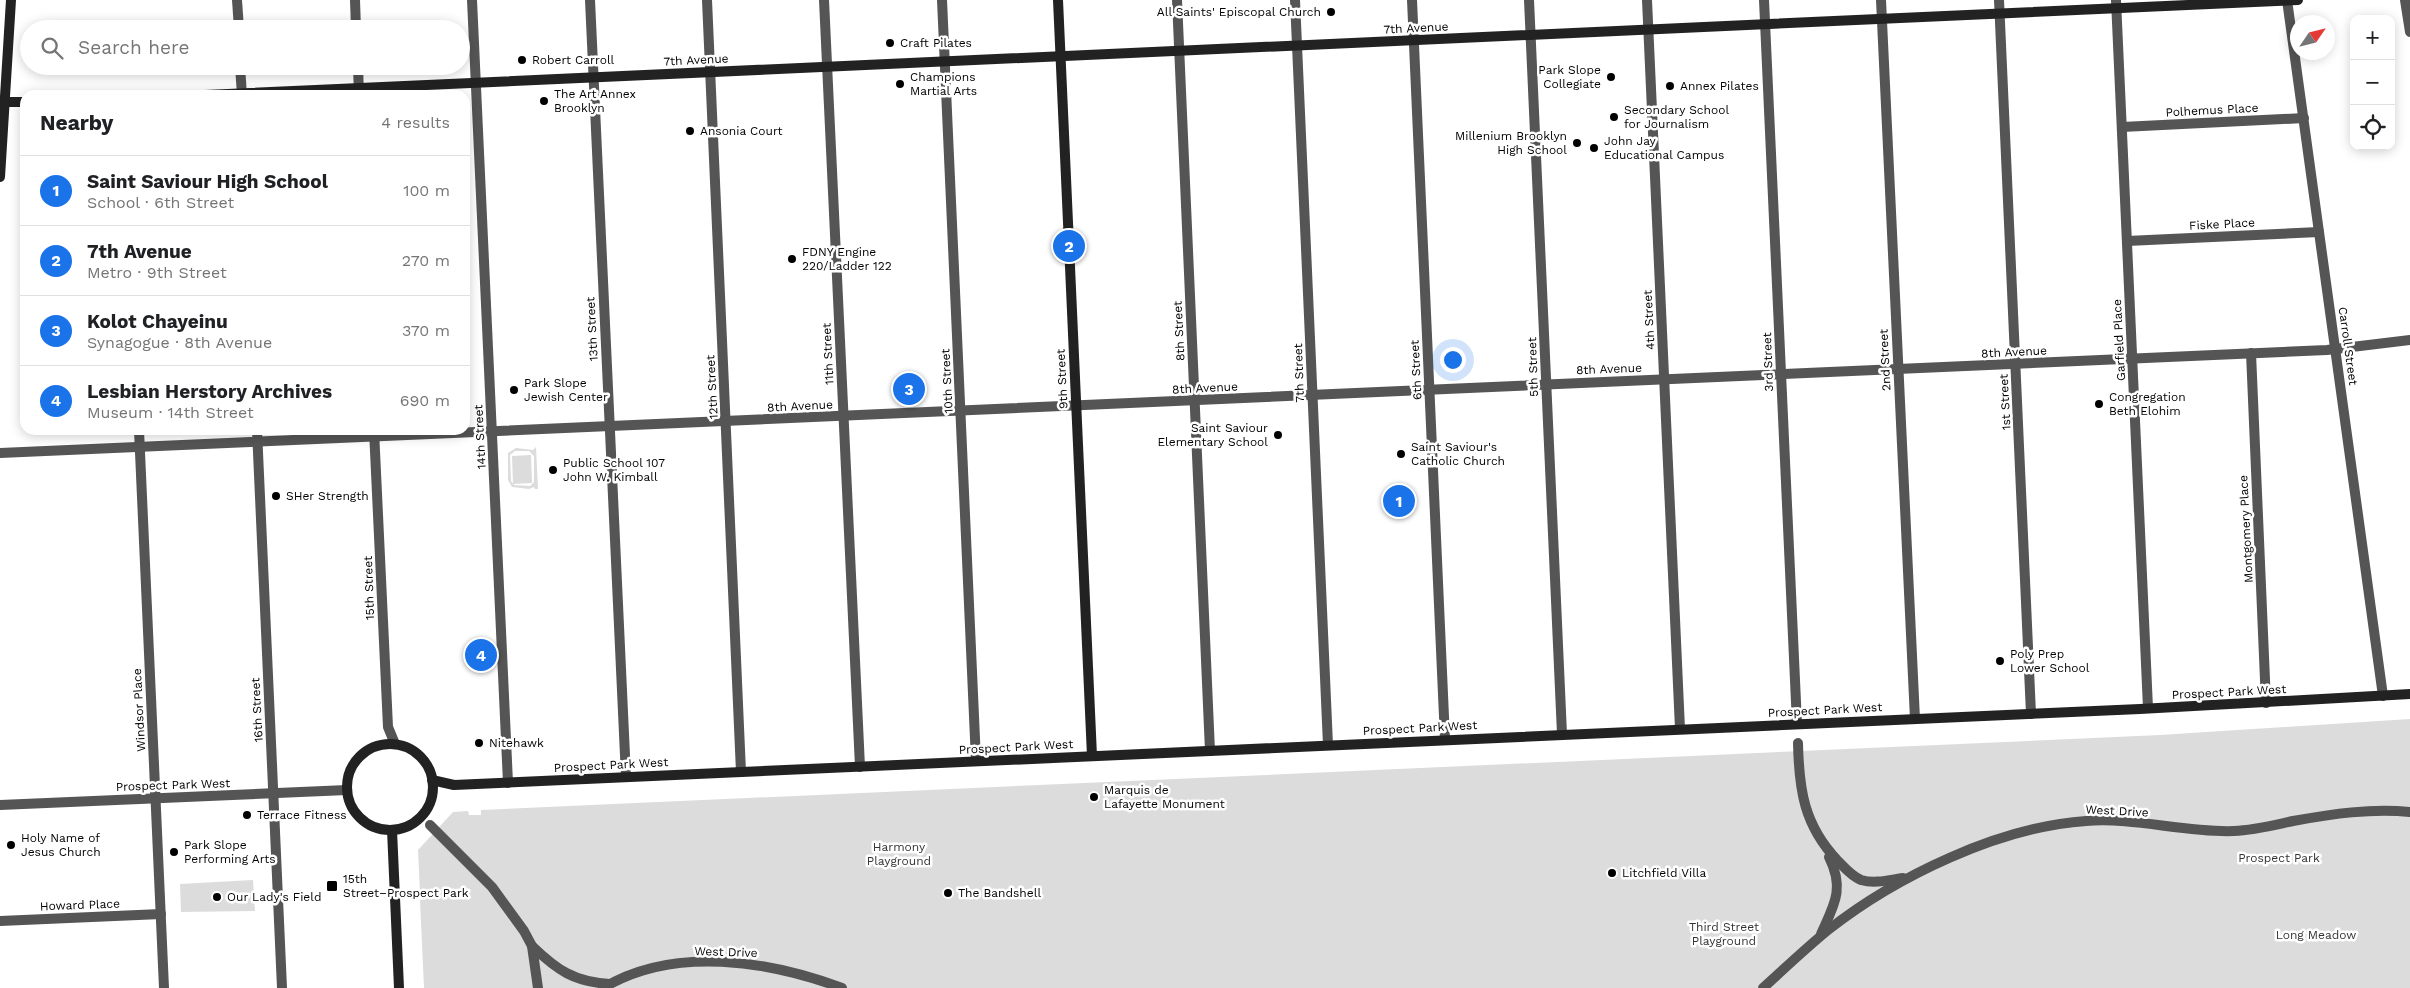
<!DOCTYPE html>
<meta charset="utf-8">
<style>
:root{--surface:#fff;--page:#f2f2f2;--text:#202124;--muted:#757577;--line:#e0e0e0;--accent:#1a73e8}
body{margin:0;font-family:"Work Sans",sans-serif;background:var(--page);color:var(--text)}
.controls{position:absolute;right:15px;top:15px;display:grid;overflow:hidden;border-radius:10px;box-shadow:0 2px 12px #0003}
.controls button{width:45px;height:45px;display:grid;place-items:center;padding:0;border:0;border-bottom:1px solid var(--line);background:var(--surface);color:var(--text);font:25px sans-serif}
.compass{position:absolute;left:2290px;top:15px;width:45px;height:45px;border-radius:50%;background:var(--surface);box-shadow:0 2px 12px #0003;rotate:55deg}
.you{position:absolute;left:1452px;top:359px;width:18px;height:18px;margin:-12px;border:4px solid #fff;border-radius:50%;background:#1a73e8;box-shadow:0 0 0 8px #1a73e833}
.badge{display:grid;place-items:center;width:32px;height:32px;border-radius:50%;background:var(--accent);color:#fff;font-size:16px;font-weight:700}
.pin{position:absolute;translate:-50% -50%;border:2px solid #fff;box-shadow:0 1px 5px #0006}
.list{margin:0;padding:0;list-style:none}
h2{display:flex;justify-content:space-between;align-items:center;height:65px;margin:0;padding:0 20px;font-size:21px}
h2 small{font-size:16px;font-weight:400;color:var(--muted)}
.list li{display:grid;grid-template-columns:32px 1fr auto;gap:15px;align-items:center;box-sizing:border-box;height:70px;padding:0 20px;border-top:1px solid var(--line)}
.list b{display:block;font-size:19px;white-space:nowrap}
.list p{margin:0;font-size:16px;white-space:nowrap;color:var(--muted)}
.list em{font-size:16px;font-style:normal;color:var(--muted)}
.icon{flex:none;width:28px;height:28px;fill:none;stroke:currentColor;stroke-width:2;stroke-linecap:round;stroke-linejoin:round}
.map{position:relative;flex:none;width:2410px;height:988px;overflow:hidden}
.search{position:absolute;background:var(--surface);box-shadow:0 2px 12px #0003;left:20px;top:20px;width:450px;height:55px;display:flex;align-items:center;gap:12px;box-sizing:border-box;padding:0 18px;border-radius:28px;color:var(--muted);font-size:19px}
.panel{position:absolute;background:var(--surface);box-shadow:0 2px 12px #0003;left:20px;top:90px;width:450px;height:345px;border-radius:15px}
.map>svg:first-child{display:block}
.green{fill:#dcdcdc;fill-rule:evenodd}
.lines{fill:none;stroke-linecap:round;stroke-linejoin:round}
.street{stroke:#555;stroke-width:10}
.secondary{stroke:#222;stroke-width:10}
.poi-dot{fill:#000;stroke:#fff;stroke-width:2}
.labels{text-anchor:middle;stroke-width:5;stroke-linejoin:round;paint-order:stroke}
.poi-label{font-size:12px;fill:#000;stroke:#fff;text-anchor:start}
.street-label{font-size:12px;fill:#000;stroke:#fff}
.park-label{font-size:12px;fill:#333;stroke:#fff}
</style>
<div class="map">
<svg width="2410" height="988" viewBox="0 0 2410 988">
<rect width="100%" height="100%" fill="#fff"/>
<!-- green -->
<g class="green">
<path d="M536,447l2,42h-3l-1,-2 -5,2 -17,-2 -4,-7v-27l8,-5 17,2zM529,451l5,5v26l-4,4 -16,-1 -3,-4 -1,-26 5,-4z"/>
<path d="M531,455l1,28 -19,1 -1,-28z"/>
<path d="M2410,719v269h-1986l-4,-88h3v-7h-3l-2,-43 35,-38 15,-1 1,4h12v-5l1679,-75z"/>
<path d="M253,880l2,31 -74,1 -1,-28z"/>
</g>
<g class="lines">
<!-- street -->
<g class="street">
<path d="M237,0l2,29"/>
<path d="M355,0l1,29"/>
<path d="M472,0l36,783"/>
<path d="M590,0l36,777"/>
<path d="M707,0l34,772"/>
<path d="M824,0l36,767"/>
<path d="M942,0l34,761"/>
<path d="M1177,0l33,751"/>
<path d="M1295,0l33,745"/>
<path d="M1412,0l33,739"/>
<path d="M1529,0l33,734"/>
<path d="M1647,0l33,729"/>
<path d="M1764,0l33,724"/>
<path d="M1881,0l34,719"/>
<path d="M1999,0l32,714"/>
<path d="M2116,0l32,708"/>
<path d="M2287,0l96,696"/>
<path d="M2405,0l5,32"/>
<path d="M240,66l2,29"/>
<path d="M358,66l1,29"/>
<path d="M2122,127l182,-9"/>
<path d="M2127,241l192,-9"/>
<path d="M2251,353l15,350"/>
<path d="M139,430l25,558"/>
<path d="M257,430l25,558"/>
<path d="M374,430l14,297 7,17"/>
<path d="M0,453l2327,-103 83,-10"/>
<path d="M1798,743c1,47 6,82 39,117 7,7 14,16 24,20 14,4 28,0 42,-2"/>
<path d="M0,805l347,-15"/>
<path d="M430,825l62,62 32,44 8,15 6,42"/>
<path d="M0,921l161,-7"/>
<path d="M1821,934c13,-29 24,-45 8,-77"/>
<path d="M532,946c25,24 42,36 78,38"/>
<path d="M603,988c71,-43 166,-27 239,0"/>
<path d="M1763,988c22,-20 43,-40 65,-58 69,-54 171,-103 258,-109 49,-4 99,12 148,10 20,-1 40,-6 59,-10 39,-7 78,-13 117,-9"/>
</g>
<!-- secondary -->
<g class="secondary">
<path d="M1058,0l34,756"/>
<path d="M205,95l2093,-95"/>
<path d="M0,102h25"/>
<path d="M0,177l11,-177"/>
<circle cx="390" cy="787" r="43"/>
<path d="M432,780l22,5 1686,-76 270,-15"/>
<path d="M392,830l7,158"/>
</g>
</g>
<!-- markers -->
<g class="poi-dot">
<circle cx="1331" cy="12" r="5"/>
<circle cx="890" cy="43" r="5"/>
<circle cx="522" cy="60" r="5"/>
<circle cx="1611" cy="77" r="5"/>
<circle cx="900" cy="84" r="5"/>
<circle cx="1670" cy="86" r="5"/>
<circle cx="544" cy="101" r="5"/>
<circle cx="1614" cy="117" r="5"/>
<circle cx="690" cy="131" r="5"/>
<circle cx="1577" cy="143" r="5"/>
<circle cx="1594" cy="148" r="5"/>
<circle cx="792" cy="259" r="5"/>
<circle cx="514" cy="390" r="5"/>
<circle cx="2099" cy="404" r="5"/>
<circle cx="1278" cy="435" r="5"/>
<circle cx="1401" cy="454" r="5"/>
<circle cx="553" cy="470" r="5"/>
<circle cx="276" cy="496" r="5"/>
<circle cx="2000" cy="661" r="5"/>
<circle cx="479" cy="743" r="5"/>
<circle cx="1094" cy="797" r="5"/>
<circle cx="247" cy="815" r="5"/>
<circle cx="11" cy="845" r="5"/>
<circle cx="174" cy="852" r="5"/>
<circle cx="1612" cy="873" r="5"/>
<rect x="326" y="880" width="12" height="12" rx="2.5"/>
<circle cx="948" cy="893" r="5"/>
<circle cx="217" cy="897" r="5"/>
</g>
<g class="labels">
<!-- poi labels -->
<g class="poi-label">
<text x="1321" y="16" text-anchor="end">All Saints' Episcopal Church</text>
<text x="900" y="47">Craft Pilates</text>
<text x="532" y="64">Robert Carroll</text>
<text x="1601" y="74" text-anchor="end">Park Slope<tspan x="1601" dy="14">Collegiate</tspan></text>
<text x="910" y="81">Champions<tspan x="910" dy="14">Martial Arts</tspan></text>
<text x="1680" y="90">Annex Pilates</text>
<text x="554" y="98">The Art Annex<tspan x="554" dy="14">Brooklyn</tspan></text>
<text x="1624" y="114">Secondary School<tspan x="1624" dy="14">for Journalism</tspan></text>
<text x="700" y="135">Ansonia Court</text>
<text x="1567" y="140" text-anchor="end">Millenium Brooklyn<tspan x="1567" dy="14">High School</tspan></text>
<text x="1604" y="145">John Jay<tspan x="1604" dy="14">Educational Campus</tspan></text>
<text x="802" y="256">FDNY Engine<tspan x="802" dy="14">220/Ladder 122</tspan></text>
<text x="524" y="387">Park Slope<tspan x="524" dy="14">Jewish Center</tspan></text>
<text x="2109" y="401">Congregation<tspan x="2109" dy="14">Beth Elohim</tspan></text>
<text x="1268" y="432" text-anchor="end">Saint Saviour<tspan x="1268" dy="14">Elementary School</tspan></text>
<text x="1411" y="451">Saint Saviour's<tspan x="1411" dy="14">Catholic Church</tspan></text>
<text x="563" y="467">Public School 107<tspan x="563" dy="14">John W. Kimball</tspan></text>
<text x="286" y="500">SHer Strength</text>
<text x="2010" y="658">Poly Prep<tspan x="2010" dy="14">Lower School</tspan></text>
<text x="489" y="747">Nitehawk</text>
<text x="1104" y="794">Marquis de<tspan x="1104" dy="14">Lafayette Monument</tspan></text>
<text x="257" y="819">Terrace Fitness</text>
<text x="21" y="842">Holy Name of<tspan x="21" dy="14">Jesus Church</tspan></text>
<text x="184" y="849">Park Slope<tspan x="184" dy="14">Performing Arts</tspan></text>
<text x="1622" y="877">Litchfield Villa</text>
<text x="343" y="883">15th<tspan x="343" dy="14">Street–Prospect Park</tspan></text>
<text x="958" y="897">The Bandshell</text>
<text x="227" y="901">Our Lady's Field</text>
</g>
<!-- street labels -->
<g class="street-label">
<text transform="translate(1416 28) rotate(-3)" y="4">7th Avenue</text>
<text transform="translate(696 60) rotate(-3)" y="4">7th Avenue</text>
<text transform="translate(2212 110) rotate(-3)" y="4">Polhemus Place</text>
<text transform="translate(2222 224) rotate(-3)" y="4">Fiske Place</text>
<text transform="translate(1649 320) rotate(-93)" y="4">4th Street</text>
<text transform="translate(592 329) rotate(-93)" y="4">13th Street</text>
<text transform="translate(1179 331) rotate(-93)" y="4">8th Street</text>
<text transform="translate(2119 340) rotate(-93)" y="4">Garfield Place</text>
<text transform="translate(2348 346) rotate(82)" y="4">Carroll Street</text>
<text transform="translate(2014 352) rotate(-3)" y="4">8th Avenue</text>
<text transform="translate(828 354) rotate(-93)" y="4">11th Street</text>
<text transform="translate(1885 360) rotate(-93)" y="4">2nd Street</text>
<text transform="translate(1768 362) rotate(-92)" y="4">3rd Street</text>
<text transform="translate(1533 367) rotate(-92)" y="4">5th Street</text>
<text transform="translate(1609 369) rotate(-2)" y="4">8th Avenue</text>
<text transform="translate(1416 370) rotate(-93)" y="4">6th Street</text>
<text transform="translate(1299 373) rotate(-92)" y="4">7th Street</text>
<text transform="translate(1062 379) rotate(-93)" y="4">9th Street</text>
<text transform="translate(947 381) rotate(-93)" y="4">10th Street</text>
<text transform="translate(712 387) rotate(-93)" y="4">12th Street</text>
<text transform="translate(1205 388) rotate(-3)" y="4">8th Avenue</text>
<text transform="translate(2005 402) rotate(-93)" y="4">1st Street</text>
<text transform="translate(800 406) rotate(-3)" y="4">8th Avenue</text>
<text transform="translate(480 437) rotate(-93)" y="4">14th Street</text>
<text transform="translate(2246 529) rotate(-93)" y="4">Montgomery Place</text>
<text transform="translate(369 588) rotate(-92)" y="4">15th Street</text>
<text transform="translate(2229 692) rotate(-3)" y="4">Prospect Park West</text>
<text transform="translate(139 710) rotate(-93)" y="4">Windsor Place</text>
<text transform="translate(257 710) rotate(-93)" y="4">16th Street</text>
<text transform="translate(1825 710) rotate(-3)" y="4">Prospect Park West</text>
<text transform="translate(1420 728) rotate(-3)" y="4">Prospect Park West</text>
<text transform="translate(1016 747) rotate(-3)" y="4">Prospect Park West</text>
<text transform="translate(611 765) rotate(-3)" y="4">Prospect Park West</text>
<text transform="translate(173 785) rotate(-2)" y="4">Prospect Park West</text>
<text transform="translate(2117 811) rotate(3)" y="4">West Drive</text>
<text transform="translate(80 905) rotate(-2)" y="4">Howard Place</text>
<text transform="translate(726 952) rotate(2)" y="4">West Drive</text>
</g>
<!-- park labels -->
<g class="park-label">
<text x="899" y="851">Harmony<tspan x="899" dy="14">Playground</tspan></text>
<text x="2279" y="862">Prospect Park</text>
<text x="1724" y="931">Third Street<tspan x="1724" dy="14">Playground</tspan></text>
<text x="2316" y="939">Long Meadow</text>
</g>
</g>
</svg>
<div class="controls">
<button>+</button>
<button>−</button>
<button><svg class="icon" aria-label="locate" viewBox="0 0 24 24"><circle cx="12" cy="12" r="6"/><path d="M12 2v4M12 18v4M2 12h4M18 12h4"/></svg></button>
</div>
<svg class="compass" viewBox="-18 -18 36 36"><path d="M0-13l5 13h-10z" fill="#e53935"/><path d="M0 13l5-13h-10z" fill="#757577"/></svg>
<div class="you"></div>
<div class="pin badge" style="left:1399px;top:501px">1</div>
<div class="pin badge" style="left:1069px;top:246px">2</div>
<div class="pin badge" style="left:909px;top:389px">3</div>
<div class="pin badge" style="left:481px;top:655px">4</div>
<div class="search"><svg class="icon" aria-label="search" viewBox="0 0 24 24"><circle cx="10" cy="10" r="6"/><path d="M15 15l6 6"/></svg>Search here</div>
<section class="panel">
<h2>Nearby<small>4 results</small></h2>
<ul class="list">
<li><span class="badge">1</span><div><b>Saint Saviour High School</b><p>School · 6th Street</p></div><em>100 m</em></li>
<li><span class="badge">2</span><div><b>7th Avenue</b><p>Metro · 9th Street</p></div><em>270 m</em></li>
<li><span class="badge">3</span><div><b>Kolot Chayeinu</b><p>Synagogue · 8th Avenue</p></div><em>370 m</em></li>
<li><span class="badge">4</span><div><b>Lesbian Herstory Archives</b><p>Museum · 14th Street</p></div><em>690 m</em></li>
</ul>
</section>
</div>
